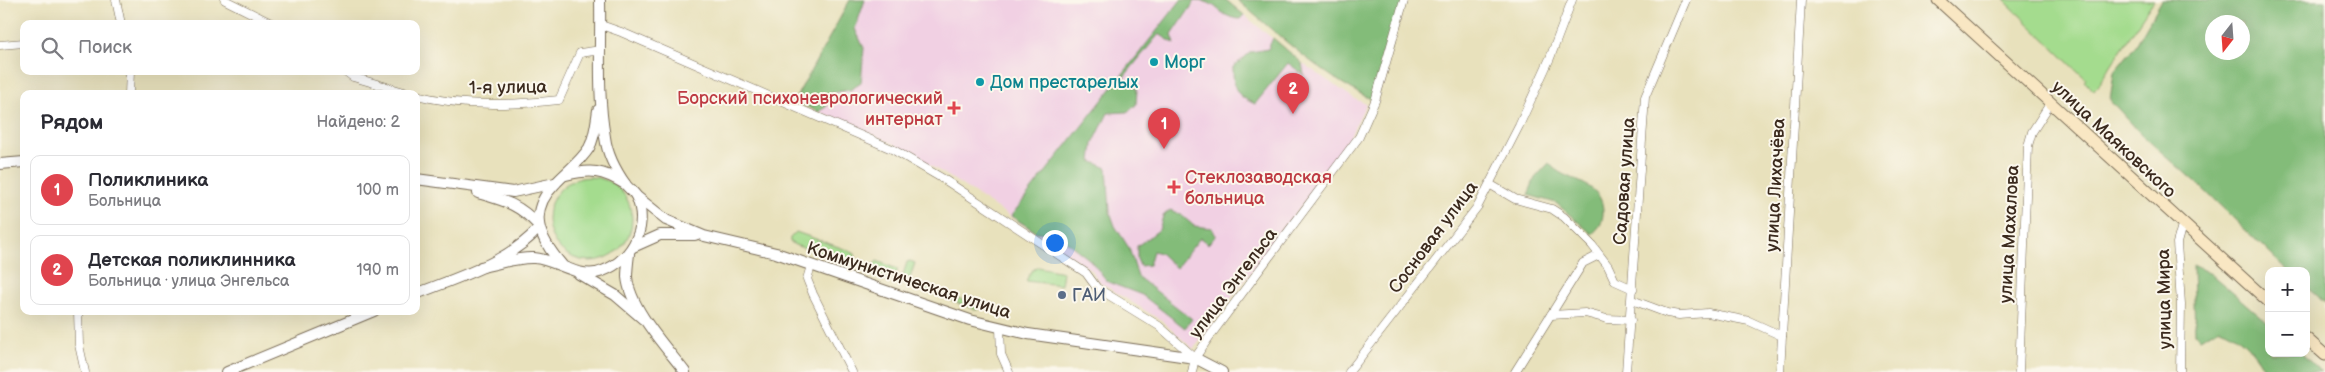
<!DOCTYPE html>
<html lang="ru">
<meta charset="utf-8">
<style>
:root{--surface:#fff;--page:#f7f7f7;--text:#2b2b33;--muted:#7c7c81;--line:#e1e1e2;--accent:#2563eb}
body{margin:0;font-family:"Balsamiq Sans",sans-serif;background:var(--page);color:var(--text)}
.controls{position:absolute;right:15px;bottom:15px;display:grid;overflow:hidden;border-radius:10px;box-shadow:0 5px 20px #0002}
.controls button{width:45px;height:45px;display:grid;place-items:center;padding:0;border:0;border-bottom:1px solid var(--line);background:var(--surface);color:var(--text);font:25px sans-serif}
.compass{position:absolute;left:2205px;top:15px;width:45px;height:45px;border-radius:50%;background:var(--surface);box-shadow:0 5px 20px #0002;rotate:197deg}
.you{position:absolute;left:1054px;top:242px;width:18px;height:18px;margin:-12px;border:4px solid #fff;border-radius:50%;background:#1a73e8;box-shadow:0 0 0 8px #1a73e833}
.badge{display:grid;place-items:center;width:32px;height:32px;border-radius:50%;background:var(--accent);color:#fff;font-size:16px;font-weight:700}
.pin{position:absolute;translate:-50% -41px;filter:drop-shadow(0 1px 2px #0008)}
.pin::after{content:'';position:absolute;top:26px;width:18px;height:15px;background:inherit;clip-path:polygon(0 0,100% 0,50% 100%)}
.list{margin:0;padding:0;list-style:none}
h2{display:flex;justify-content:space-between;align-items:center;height:65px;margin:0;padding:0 20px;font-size:21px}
h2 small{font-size:16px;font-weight:400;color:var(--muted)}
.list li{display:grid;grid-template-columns:32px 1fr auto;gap:15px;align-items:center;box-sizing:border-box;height:70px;margin:0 10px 10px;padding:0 10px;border:1px solid var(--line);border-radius:10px}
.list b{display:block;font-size:19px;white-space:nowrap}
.list p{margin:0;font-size:16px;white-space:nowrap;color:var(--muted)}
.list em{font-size:16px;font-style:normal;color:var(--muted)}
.icon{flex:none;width:28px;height:28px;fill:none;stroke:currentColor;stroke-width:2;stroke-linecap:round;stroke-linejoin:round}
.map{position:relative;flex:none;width:2325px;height:372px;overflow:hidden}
.search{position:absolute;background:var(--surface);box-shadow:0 5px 20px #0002;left:20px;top:20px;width:400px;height:55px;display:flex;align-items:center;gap:12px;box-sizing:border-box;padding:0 18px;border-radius:10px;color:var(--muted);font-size:19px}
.panel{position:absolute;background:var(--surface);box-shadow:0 5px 20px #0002;left:20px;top:90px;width:400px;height:225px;border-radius:10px}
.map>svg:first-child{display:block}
.built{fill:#f1d0e3}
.green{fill:#a4dc8e;stroke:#708356}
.forest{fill:#83bc79;stroke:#5f734c;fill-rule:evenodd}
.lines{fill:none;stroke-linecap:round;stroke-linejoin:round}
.minor-casing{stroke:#786a55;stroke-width:9}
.tertiary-casing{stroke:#786a55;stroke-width:12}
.secondary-casing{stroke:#786a55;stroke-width:13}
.minor{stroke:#fff;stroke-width:8}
.tertiary{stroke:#fff;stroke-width:10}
.secondary{stroke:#f9e7c3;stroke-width:11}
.culture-dot{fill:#0f9aa8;stroke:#fbf7ec;stroke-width:2}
.health-dot{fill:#e0444e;stroke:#fbf7ec;stroke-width:2}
.service-dot{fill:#5c6f8a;stroke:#fbf7ec;stroke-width:2}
.labels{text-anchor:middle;stroke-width:4;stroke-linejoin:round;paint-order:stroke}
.culture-label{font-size:18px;fill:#0d838f;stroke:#fbf7ec;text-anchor:start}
.street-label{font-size:18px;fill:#3b2a1e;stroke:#fbf7ec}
.health-label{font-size:18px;fill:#be3a42;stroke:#fbf7ec;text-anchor:end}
.service-label{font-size:18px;fill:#4e5e75;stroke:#fbf7ec;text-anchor:start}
</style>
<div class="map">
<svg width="2325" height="372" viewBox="0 0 2325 372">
<rect width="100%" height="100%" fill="#fbf7ec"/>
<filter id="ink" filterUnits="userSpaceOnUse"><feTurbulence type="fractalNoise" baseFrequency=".02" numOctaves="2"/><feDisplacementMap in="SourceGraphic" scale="10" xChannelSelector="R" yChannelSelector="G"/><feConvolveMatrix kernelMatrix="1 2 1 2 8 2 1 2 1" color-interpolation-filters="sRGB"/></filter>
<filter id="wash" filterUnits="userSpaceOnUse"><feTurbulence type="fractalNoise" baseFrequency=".0096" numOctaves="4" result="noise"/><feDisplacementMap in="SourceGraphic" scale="20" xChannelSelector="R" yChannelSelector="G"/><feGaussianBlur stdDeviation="1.12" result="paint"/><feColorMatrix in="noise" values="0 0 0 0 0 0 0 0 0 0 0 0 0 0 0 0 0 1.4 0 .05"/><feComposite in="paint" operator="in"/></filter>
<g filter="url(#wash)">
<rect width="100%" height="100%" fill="#e8e1bc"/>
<!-- built -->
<path class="built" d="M850,0h376l76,63 53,36 11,5 -23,46 -150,199 -31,-28 -61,-38 -11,-14 -142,-93 -54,-32 -100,-43z"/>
<!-- green -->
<g class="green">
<path d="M2004,0h150l-60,91 -10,-10 2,-2z"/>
<circle cx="590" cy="219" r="42"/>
<path d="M796,232l54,19 5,3 1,7 -6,3 -55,-19 -5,-3v-4z"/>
<path d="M877,261l20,8v7l-7,3 -16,-6 -2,-7z"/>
<path d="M910,261l5,2 -6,17 72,27 -4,3 -73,-27 -2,-5 5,-16z"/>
<path d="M1038,267l25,5 -2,13 -35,-4 5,-10z"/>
</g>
<!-- forest -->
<g class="forest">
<path d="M850,0h15l-10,29 9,19 -3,35 -11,7 -19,3 -4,13 -8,6 -25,-11z"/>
<path d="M1181,0h45l18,15 -4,4c-24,-2 -21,-19 -45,-18l-23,34 3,9 -16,-10 -36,44 14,11 -1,16 -9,7 -19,1 -15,31 -2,17 16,7 3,44 5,14 14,22 9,29 54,42 -7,9 -43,-33 -34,-13 -18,-22 -32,-25 -22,-3 -25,-16z"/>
<path d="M1237,0h167l-29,101c-52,-24 -95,-65 -138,-101z"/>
<path d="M2162,0h163v303l-19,-16v-16h-18l-87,-84 -59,-52 -32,-35 4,-28 22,-27zM2212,22h30v30h-30z"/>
<path d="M1273,38l29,25 2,12 -16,-12 -33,41c-20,-9 -22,-15 -22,-37l18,-15 17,-3z"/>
<path d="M1549,163c14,20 56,16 54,51 -1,10 -3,13 -11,20l-36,-31 -28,-8 7,-17z"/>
<path d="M1170,210l10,4 14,12 18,2 4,8 -8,8 -8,-6 -24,30 -16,-15 -7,-2 -4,14 -9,1 -3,-7v-13l22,-16 4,-14z"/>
<path d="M2193,265l18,9 58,50v29h32l20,19h-61l3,-5c-9,-17 -25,-33 -43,-39l-20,11 -5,-6z"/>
</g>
</g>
<g filter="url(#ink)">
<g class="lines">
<!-- minor casing -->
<g class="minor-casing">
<g id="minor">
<path d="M116,0l5,24"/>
<path d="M225,0l48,24"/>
<path d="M601,25l20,7 271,117 53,31 141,93 11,15 62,38 35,31"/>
<path d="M0,45l24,-2"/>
<path d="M345,71l8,6 58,17"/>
<path d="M129,94l1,-23"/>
<path d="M416,95c46,12 96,10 143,5l21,-47 21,-3"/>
<path d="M1491,185l24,14 37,10 12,8 28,28 16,21 7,15 18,8"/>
<path d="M811,266l-4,13 6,15 39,78"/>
<path d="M1632,300l35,13 12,2 29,-2 41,8 33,15"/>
<path d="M78,311l1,34 6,27"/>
<path d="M1551,315l34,-2 22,6 24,1"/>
<path d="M1000,328l1,26 8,18"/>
<path d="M1192,372l3,-14 15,-22 149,-199 16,-36 29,-101"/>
<path d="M1349,372l129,-166 41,-80 31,-68 22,-58"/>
<path d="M1515,372l68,-109 16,-8"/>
<path d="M1626,372l19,-275 41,-97"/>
<path d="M1780,372l21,-372"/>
<path d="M2019,372l9,-226 4,-14 18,-28"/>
<path d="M2180,372l1,-68 -4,-61 5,-18"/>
</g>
</g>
<!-- tertiary casing -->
<g class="tertiary-casing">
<g id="tertiary">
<path d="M0,164l24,-2"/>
<path d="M566,175c25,-6 36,-5 59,9"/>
<path d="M416,179l97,13 42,-9"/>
<path d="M478,193c27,8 41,11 60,32"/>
<path d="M636,196l30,24 38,16 72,17 194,67 58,14 167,24 27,14"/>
<path d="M633,247l27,-12h35"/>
<path d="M629,254c-1,8 -2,16 -2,23 3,32 39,70 58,95"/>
<path d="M562,265c-22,-26 -36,-52 -7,-81 11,-12 25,-22 34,-36 6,-11 7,-25 9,-38"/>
<path d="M481,267c17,-3 36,-10 53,-9 20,1 42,19 62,15 33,-8 55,-44 40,-77 -2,-4 -7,-7 -10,-11 -10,-14 -19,-32 -21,-48 -8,-45 -4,-92 -5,-137"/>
<path d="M579,274l36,21 28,24"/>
<path d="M416,294c42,-17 91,-31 122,-65"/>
<path d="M227,372l147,-61"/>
</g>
</g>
<!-- secondary casing -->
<g class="secondary-casing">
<g id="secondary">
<path d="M1938,0l331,302"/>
<path d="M2306,338l19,17"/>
</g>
</g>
<!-- minor -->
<use href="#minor" class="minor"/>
<!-- tertiary -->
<use href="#tertiary" class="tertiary"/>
<!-- secondary -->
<use href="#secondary" class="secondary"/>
</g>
</g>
<!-- markers -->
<g class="culture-dot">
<circle cx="1154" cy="62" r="5"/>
<circle cx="980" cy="82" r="5"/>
</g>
<g class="health-dot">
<path d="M951.5 100.5h5v5h5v5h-5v5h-5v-5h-5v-5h5z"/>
<path d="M1171.5 179.5h5v5h5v5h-5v5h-5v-5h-5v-5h5z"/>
</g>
<circle class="service-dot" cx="1062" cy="295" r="5"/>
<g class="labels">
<!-- culture labels -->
<g class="culture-label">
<text x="1164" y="68">Морг</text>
<text x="990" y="88">Дом престарелых</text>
</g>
<!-- street labels -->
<g class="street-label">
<text transform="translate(508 87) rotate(-1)" y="6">1-я улица</text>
<text transform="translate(2114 139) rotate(43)" y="6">улица Маяковского</text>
<text transform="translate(1624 181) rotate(-86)" y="6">Садовая улица</text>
<text transform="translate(1775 185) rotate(-87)" y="6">улица Лихачёва</text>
<text transform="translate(2009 234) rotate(-87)" y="6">улица Махалова</text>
<text transform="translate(1433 237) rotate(-53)" y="6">Сосновая улица</text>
<text transform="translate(909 280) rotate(18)" y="6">Коммунистическая улица</text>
<text transform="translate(1233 283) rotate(-53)" y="6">улица Энгельса</text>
<text transform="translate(2164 299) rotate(-91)" y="6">улица Мира</text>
</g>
<!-- health labels -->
<g class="health-label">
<text x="943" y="104">Борский психоневрологический<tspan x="943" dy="21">интернат</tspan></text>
<text x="1185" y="183" text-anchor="start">Стеклозаводская<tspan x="1185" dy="21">больница</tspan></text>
</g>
<!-- service labels -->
<g class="service-label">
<text x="1072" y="301">ГАИ</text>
</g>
</g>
</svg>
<div class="controls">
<button>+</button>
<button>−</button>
</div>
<svg class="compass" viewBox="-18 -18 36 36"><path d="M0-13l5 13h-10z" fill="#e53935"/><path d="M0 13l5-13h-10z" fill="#7c7c81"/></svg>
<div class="you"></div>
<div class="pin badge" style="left:1164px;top:149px;background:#e0444e">1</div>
<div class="pin badge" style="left:1293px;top:114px;background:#e0444e">2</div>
<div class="search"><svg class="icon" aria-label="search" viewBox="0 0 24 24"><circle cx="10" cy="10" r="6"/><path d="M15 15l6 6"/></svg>Поиск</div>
<section class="panel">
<h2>Рядом<small>Найдено: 2</small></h2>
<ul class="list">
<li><span class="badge" style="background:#e0444e">1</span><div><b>Поликлиника</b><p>Больница</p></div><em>100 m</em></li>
<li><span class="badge" style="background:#e0444e">2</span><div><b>Детская поликлинника</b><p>Больница · улица Энгельса</p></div><em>190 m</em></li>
</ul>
</section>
</div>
